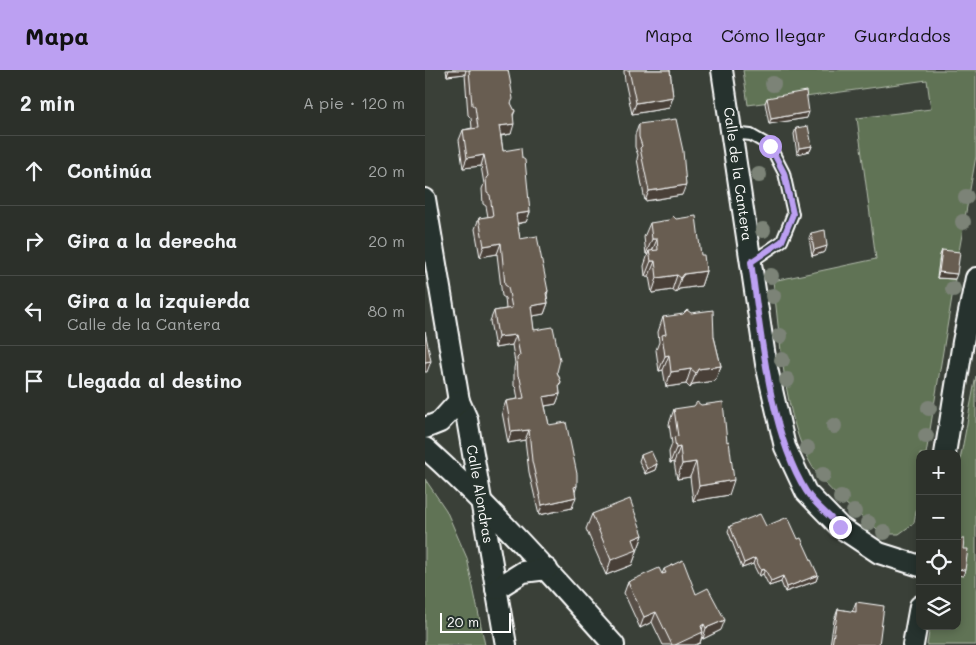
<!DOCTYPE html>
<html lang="es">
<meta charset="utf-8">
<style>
:root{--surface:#2c302a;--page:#383c36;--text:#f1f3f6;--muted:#a6a9a8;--line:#484b47;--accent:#bca0f2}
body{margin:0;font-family:Mali,sans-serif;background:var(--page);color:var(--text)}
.controls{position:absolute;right:15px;bottom:15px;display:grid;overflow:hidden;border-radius:10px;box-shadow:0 2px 8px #0003}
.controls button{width:45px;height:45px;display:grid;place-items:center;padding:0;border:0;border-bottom:1px solid var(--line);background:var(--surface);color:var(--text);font:25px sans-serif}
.scale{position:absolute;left:15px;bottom:12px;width:71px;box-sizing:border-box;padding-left:5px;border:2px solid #fff;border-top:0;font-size:14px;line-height:18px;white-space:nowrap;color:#fff;-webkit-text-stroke:4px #26332d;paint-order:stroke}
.stop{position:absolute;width:15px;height:15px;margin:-11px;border:4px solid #bca0f2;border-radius:50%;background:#fff}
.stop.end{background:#bca0f2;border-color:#fff;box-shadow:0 1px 5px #0008}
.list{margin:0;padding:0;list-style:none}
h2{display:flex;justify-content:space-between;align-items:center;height:65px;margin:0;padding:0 20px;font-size:21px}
h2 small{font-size:16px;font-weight:400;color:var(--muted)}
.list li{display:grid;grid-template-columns:32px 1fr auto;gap:15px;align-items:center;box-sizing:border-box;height:70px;padding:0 20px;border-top:1px solid var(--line)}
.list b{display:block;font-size:19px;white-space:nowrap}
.list p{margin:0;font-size:16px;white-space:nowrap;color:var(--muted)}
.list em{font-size:16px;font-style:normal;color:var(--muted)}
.icon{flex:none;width:28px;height:28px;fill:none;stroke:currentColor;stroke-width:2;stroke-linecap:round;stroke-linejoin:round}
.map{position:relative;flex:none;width:551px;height:575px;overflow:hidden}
header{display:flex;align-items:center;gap:30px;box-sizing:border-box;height:70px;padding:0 25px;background:var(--accent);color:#111}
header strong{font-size:24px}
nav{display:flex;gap:28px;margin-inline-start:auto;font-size:18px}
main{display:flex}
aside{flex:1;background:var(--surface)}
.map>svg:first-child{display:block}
.green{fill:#617355;stroke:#b0b9aa}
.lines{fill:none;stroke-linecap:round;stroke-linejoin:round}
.lane-casing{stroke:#fff;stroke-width:14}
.street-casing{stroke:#fff;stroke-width:24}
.lane{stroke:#26332d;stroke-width:10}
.street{stroke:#26332d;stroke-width:20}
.tree{fill:#7b8377}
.wall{fill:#595046;stroke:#fff}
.shaded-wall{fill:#484139;stroke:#fff}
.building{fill:#675d51;stroke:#fff}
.route{stroke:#bca0f2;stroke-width:6}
.labels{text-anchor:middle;stroke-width:5;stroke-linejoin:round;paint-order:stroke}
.street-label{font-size:14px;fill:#fff;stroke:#26332d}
</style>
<header>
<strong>Mapa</strong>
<nav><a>Mapa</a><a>Cómo llegar</a><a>Guardados</a></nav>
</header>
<main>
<aside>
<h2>2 min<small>A pie · 120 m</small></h2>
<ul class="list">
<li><svg class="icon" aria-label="ahead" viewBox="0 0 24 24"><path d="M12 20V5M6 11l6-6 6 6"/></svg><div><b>Continúa</b></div><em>20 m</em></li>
<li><svg class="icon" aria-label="right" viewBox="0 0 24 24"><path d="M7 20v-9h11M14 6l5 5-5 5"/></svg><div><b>Gira a la derecha</b></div><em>20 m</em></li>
<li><svg class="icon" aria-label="left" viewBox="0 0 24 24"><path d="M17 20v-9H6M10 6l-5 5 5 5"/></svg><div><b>Gira a la izquierda</b><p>Calle de la Cantera</p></div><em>80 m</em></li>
<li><svg class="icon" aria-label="arrive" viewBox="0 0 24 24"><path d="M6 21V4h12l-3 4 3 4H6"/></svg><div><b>Llegada al destino</b></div></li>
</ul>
</aside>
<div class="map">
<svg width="551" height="575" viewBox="0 0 551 575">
<rect width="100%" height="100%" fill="#3a4038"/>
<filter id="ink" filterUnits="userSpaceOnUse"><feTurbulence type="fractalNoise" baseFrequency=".02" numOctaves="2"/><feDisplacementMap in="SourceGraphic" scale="10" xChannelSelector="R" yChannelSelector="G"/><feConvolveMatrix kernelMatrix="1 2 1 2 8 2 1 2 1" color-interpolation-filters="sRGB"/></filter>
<g filter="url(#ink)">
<!-- green -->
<g class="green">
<path d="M318,0h233v86l-18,101 -18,-2 -3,23 18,1 -29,175h-6v34l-6,35 -15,11h-15c-23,-17 -57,-43 -72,-68 -28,-44 -32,-132 -39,-185l103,-22 -19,-141 74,-9 -4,-29 -179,25z"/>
<path d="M551,306v269h-49l3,-19h27v-150z"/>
<path d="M0,409l21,31 21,48 18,87h-60z"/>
</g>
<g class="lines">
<!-- lane casing -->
<g class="lane-casing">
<path id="lane" d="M307,63l19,2 19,11 14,27 9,41 -11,27 -31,21"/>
</g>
<!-- street casing -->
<g class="street-casing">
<g id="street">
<path d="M297,0l44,294 19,83 21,45 34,35 39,26 41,13"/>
<path d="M0,129l34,202 8,18 39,226"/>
<path d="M0,358l15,-6 19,-21"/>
<path d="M0,378c68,61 128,129 189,197"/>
<path d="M520,384l18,-112 13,-64"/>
<path d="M71,519l27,-17 24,-3"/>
<path d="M488,575l7,-39"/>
</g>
</g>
<!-- lane -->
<use href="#lane" class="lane"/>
<!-- street -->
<use href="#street" class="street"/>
</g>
<!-- trees -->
<g class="tree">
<circle cx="348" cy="14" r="8"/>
<circle cx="334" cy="105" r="8"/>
<circle cx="541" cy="127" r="8"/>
<circle cx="538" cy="152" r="8"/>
<circle cx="338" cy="160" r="8"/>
<circle cx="346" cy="206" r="8"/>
<circle cx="528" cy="219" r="8"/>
<circle cx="348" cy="226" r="8"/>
<circle cx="355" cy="266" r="8"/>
<circle cx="357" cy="290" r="8"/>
<circle cx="362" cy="310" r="8"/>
<circle cx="504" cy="338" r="8"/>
<circle cx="409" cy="356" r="8"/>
<circle cx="501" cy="366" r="8"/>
<circle cx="382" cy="378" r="8"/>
<circle cx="398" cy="405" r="8"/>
<circle cx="416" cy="428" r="8"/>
<circle cx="429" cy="442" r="8"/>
<circle cx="443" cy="453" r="8"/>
<circle cx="459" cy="462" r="8"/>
</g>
<!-- wall -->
<g class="wall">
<path d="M21,0h62l3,34 4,7 -2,5 -2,18 -10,2 2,15 27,61 -4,10 -9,2 3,15 28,52 -1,4 1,8 -4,11 -12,2 2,14 23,42 4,10 -2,4 1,8 -4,10 -11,2 4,19 28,61 -2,6 -3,16 -33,7 -10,-43 -4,-32 -17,3 -6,-31 4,-11 12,-2 -2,-11 -2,-2v-18l1,-5 -3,-18 -17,3 -5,-27 4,-10 12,-2 -1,-11 -3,-2 -5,-42 -17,3 -5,-28 4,-11 9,-1 -2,-11 -3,-2 -1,-15 2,-5 -3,-18 -18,2 -4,-28 4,-10 9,-2 -1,-10 -3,-3 -3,-41 -18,2z"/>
<path d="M199,0h46l3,27 -4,11 -37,6 -7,-33 -1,-9z"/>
<path d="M342,28l40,20 -38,6 -4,-21z"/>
<path d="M214,54l43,71 -37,6 -8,-42 1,-4 -3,-8v-12z"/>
<path d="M371,58l16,18 -2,5 -13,3 -3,-20z"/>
<path d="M225,153l51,32 5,16 -5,15 -22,3 -3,4 -4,-3 -20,3 -3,-17h-4l-1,-10 4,-12h-2l-2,-17z"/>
<path d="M386,163l14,19 -13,4 -3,-18z"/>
<path d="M517,180l13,29 -18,-1 3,-23z"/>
<path d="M238,247l51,20 7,29 -6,15 -22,3 -3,4 -4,-4 -20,3 -3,-17 -4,1 -3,-21 3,-8 -1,-10z"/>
<path d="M249,339l55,86 -36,6 -3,-24 -13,2 -3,-17 -4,1 -1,-11 3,-8 -3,-20z"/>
<path d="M216,385l16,9 -2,6 -10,4 -6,-13z"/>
<path d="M167,444l51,21 -11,30 -26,10 -20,-46z"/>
<path d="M305,456h36l32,13 20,36 -2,6 -31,11 -4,-10 -12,4 -6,-12 -4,2 -6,-12 -11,4 -14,-37z"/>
<path d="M239,499l32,25 25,36 -18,9 -1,-2 -2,6 -5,2h-32l-11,-23 -12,6 -16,-35 4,-11 34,-8z"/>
<path d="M431,532l23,43h-49l4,-25 4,-11 14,3z"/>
</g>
<!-- shaded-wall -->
<g class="shaded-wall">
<path d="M24,0h17l-1,4 -18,2z"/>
<path d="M248,27l-4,11 -37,6 4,-11z"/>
<path d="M384,42l-2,6 -38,6 2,-5z"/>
<path d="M89,54l-3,10 -16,2 4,-10z"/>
<path d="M387,76l-2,5 -13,3 2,-6z"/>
<path d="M59,85l-3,11 -18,2 4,-10z"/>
<path d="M261,115l-4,10 -37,6 4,-10z"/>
<path d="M105,142l-4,10 -14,2 4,-10z"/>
<path d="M227,169h5l-6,15 -2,-3 -1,3h-2z"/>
<path d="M76,173l-4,11 -17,3 4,-11z"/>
<path d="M402,176l-2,6 -13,4 2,-6z"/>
<path d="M226,191h4l-6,15h-4z"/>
<path d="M281,201l-5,15 -22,3 -3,4 5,-15 3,-4z"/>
<path d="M514,202l18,2 -2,5 -18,-1z"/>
<path d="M252,205l-5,15 -20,3 5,-15z"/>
<path d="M123,233l-4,11 -17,3 4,-11z"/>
<path d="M91,265l-4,10 -17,3 3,-11z"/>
<path d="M244,285l-6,15 -4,1 6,-15z"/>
<path d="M6,291l-4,11h-2v-10z"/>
<path d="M296,296l-6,15 -22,3 -3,4 6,-15 2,-4z"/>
<path d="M266,299l-5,15 -20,3 5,-15z"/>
<path d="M135,324l-4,10 -17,3 4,-10z"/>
<path d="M104,360l-4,10 -17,3 3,-11z"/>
<path d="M255,377l-6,15 -4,1 6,-15z"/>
<path d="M271,392l-6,15 -13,2 5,-15z"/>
<path d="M232,394l-2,6 -10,4 2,-5z"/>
<path d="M309,410l-5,15 -36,6 6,-15z"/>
<path d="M151,427l-4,11 -33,7 3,-10z"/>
<path d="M218,465l-11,30 -26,10 5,-15 22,-21z"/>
<path d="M330,488l-2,6 -11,4 2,-5z"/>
<path d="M340,499l-2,5 -4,2 2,-6z"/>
<path d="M532,499l8,1 -2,6 -6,-1z"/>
<path d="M393,505l-2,6 -31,11 2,-5z"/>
<path d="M358,506l-2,6 -12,4 2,-5z"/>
<path d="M231,542l-4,10 -12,6 4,-11z"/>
<path d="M300,550l-4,10 -18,9 3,-11z"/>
<path d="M279,554l-3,9 2,-1 -3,11 -5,2h-20l26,-19z"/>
</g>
<!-- building -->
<g class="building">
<path d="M44,0h39l2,10 3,19 -2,4 4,8 -2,3 1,10 -15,2 4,25 18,-3 1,10 3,2 5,52 -14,2 4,25 17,-3 11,55 -2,2 2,10 -17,3 3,24 19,-3 7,33 -3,12 4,10 -2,2 1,10 -17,3 6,28 17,-3 11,52v12l-3,1 2,10 -34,8 -10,-44 -3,-31 -18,2 -2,-15 -3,-16 18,-3 -4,-20 -2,-2 -1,-18 3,-3 -4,-20 -18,2 -4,-26 18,-3 -4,-21 -3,-2 -4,-42 -17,3 -5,-28 14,-2 -3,-21 -3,-2 -1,-15 2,-2 -4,-21 -17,3 -4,-28 15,-2 -3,-21 -3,-2z"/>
<path d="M204,0h41l3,27 -37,6z"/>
<path d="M381,21l3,21 -38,7 -4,-21z"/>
<path d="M251,49l7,32 3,34 -37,6 -9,-43 2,-2 -3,-9v-13z"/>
<path d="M383,56l4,20 -13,2 -3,-20z"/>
<path d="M248,146l3,3 20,-3 5,39h3l2,16 -22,3 -3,4 -4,-3 -20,3 -2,-17h-4l-2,-10 9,-1 -1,-11h-5l-2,-16 19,-3z"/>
<path d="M400,160l2,16 -13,4 -3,-17z"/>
<path d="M517,180l18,2 -3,22 -18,-2z"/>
<path d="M262,240l4,3 22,-3 1,27 7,29 -23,3 -2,4 -5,-4 -20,3 -2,-17 -4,1 -3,-21 4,-1 -3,-17 20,-3z"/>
<path d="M0,261l6,30 -6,1z"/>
<path d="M272,332l4,3 22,-3 4,40 2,-1 5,39 -35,6 -3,-24 -14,2 -2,-17 -4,1 -2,-11 4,-1 -4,-27 20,-3z"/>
<path d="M226,381l6,13 -10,5 -6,-14z"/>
<path d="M205,429l13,36 -10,4 4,11 -26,10 -19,-46z"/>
<path d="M335,444l6,12 22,-9 10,22 3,-1 17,37 -31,12 -4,-11 -12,5 -6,-12 -4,1 -6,-12 -11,5 -14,-37z"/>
<path d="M532,469h7l-1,10h5l-3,21 -8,-1z"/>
<path d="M258,490l13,34 12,-6 17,32 -19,8 -2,-4 -3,2 2,6 -28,13h-3l-16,-33 -12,5 -16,-35 31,-14 3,6 4,-1 -2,-4z"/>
<path d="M431,532l28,4 -5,39h-47l6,-36 18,3z"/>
</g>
</g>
<g class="lines" filter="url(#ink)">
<!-- route -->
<path class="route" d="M345,76l14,27 9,41 -11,27 -31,21c10,69 18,170 55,229 8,13 23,24 34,36"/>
</g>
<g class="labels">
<!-- street labels -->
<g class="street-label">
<text transform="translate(313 104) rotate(82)" y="5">Calle de la Cantera</text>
<text transform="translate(55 424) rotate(80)" y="5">Calle Alondras</text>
</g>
</g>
</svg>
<div class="controls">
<button>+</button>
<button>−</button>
<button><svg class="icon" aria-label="locate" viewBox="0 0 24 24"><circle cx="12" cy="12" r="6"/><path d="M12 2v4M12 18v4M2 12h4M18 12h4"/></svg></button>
<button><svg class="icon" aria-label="layers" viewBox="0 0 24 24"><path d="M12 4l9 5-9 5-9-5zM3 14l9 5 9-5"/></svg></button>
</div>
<div class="scale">20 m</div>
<div class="stop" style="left:345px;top:76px"></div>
<div class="stop end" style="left:415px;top:457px"></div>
</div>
</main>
